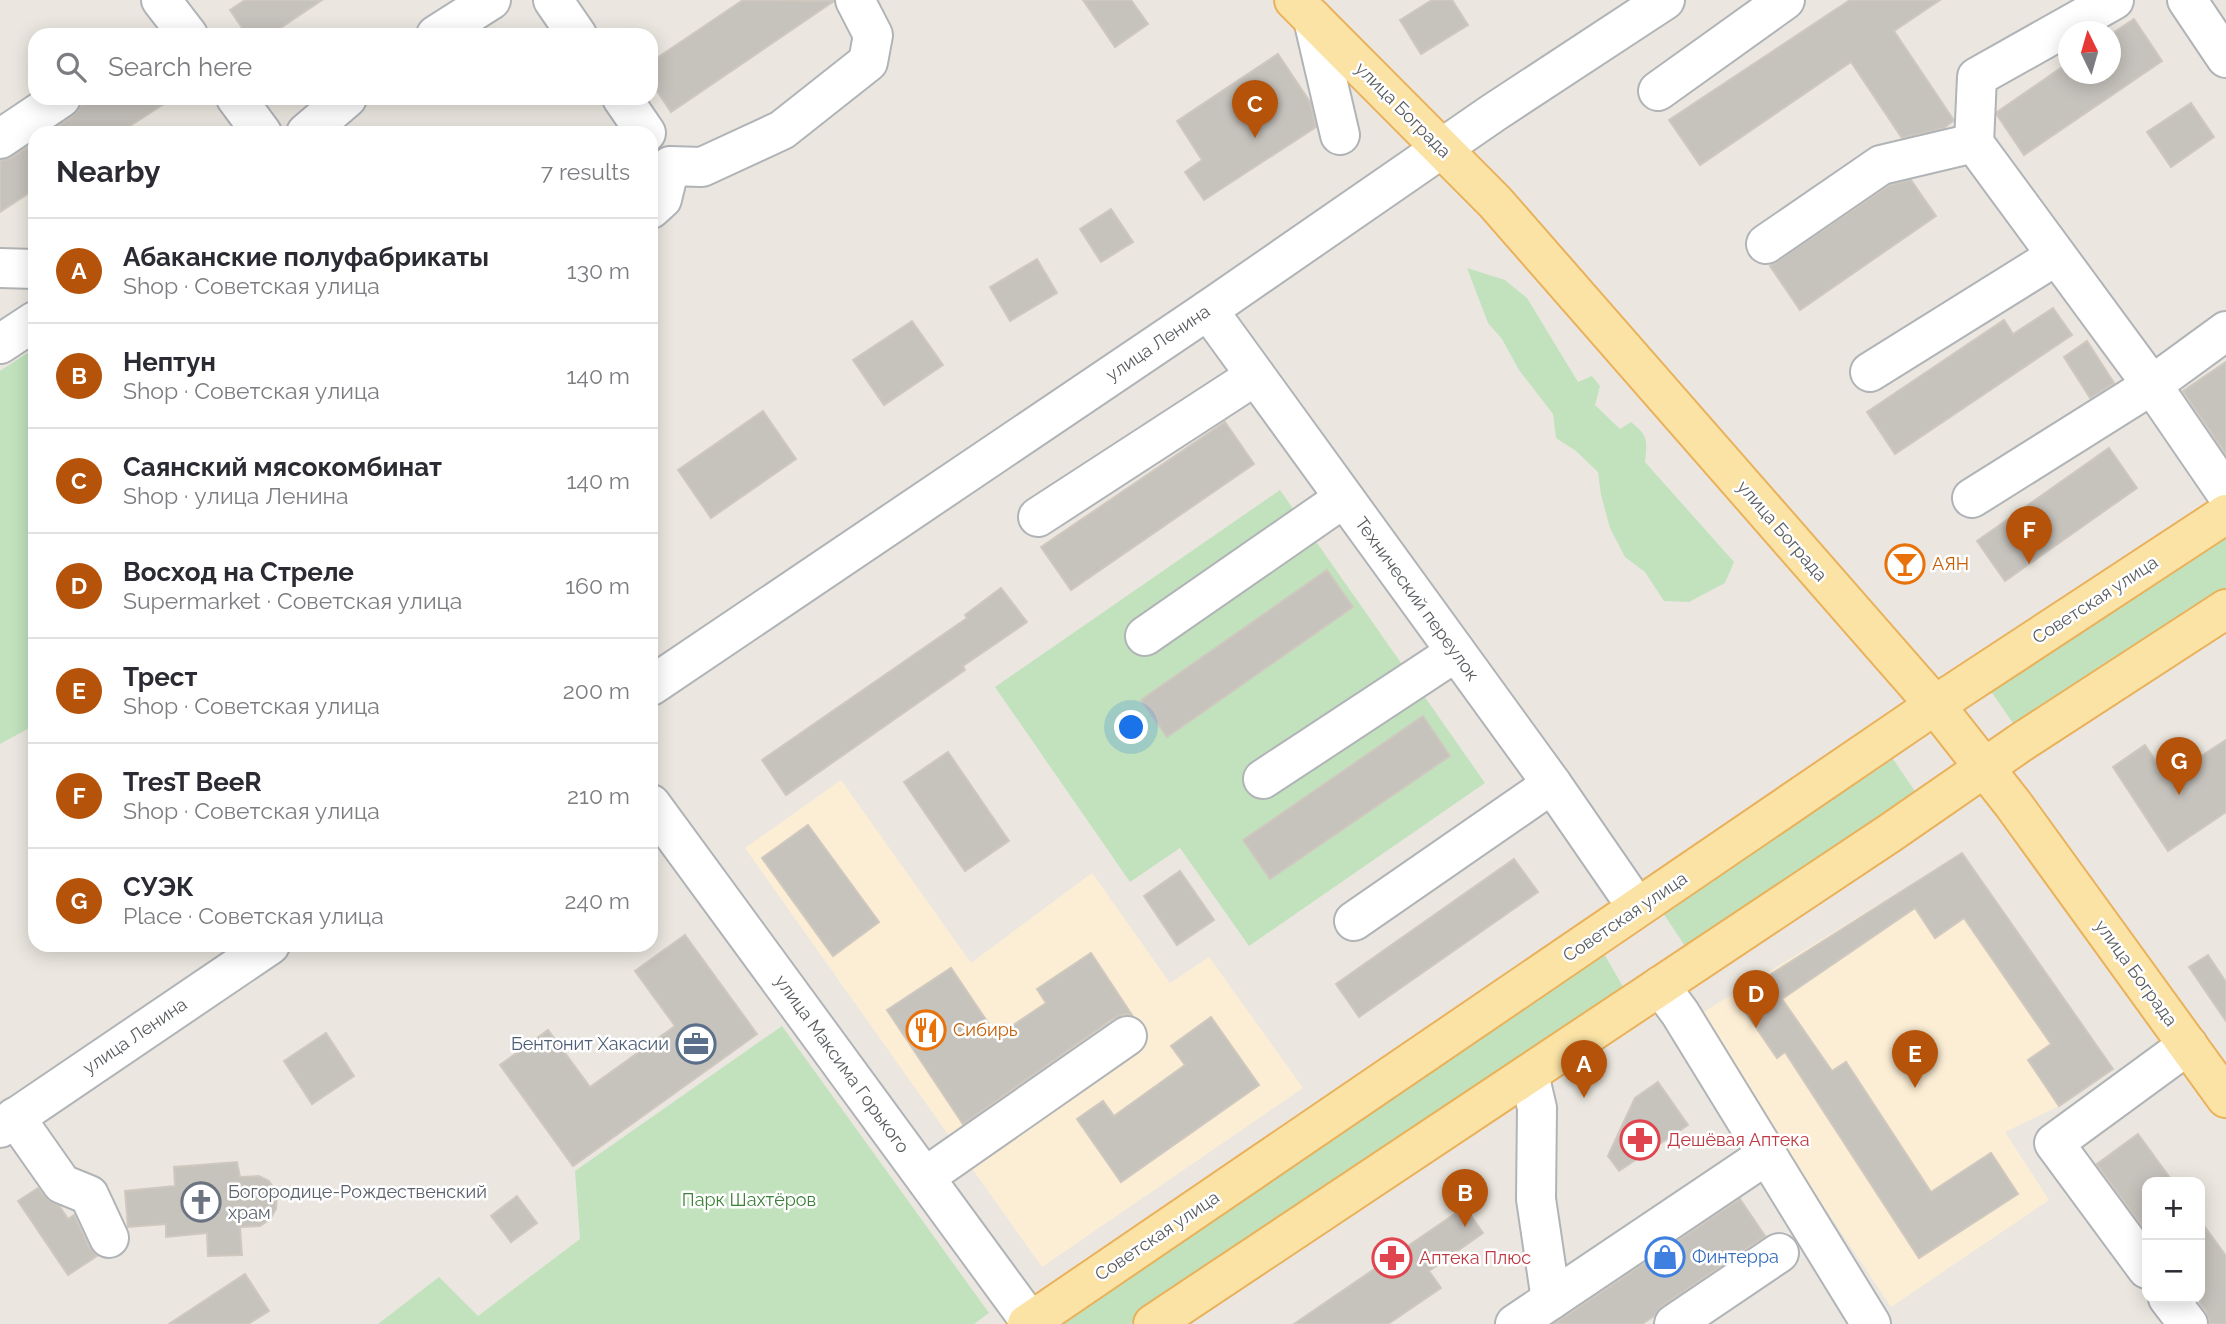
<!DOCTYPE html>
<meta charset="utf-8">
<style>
:root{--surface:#fff;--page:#f2f2f3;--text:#2b2b33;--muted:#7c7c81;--line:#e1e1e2;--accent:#b45309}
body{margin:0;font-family:Raleway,sans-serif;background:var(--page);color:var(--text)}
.controls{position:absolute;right:21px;bottom:21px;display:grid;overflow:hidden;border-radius:14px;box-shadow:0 4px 18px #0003}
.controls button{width:63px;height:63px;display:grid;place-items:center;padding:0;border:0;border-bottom:2px solid var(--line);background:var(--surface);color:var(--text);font:35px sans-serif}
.compass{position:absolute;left:2058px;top:21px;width:63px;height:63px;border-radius:50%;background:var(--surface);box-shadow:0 4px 18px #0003;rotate:355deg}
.you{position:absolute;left:1132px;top:728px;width:24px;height:24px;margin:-18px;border:5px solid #fff;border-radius:50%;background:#1a73e8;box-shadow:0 0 0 10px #1a73e833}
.badge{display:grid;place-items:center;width:46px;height:46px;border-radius:50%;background:var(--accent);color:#fff;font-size:23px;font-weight:700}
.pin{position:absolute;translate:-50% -58px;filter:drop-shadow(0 2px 4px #0008)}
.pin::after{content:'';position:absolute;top:37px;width:24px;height:21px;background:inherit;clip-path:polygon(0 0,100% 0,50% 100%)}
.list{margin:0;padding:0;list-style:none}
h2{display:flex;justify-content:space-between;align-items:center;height:91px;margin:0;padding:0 28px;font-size:30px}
h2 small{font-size:23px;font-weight:400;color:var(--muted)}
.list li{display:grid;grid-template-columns:46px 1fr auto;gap:21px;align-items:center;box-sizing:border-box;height:105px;padding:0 28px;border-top:2px solid var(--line)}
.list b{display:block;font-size:26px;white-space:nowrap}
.list p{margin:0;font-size:23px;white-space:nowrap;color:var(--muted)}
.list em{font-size:23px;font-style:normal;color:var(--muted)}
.icon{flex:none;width:38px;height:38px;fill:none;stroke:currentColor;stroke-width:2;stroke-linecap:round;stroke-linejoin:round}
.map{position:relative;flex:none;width:2226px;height:1324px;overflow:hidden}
.search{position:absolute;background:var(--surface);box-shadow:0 4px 18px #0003;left:28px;top:28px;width:630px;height:77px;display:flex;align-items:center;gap:18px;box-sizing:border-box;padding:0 24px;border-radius:21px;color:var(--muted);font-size:26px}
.panel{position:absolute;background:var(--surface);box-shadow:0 4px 18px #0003;left:28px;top:126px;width:630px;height:826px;border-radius:21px}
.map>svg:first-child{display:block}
.commercial{fill:#fceed5}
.green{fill:#c1e2bd}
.building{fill:#c6c2bc;stroke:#cfc8bf;stroke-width:2}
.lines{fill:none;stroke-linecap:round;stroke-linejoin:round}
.minor-casing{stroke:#b1b4b7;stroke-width:42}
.major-casing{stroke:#eab15b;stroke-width:42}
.minor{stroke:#fff;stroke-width:38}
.major{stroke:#fbe3a6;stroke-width:38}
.labels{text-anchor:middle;stroke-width:5;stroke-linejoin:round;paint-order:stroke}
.street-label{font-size:18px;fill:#595d60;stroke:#fff}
.food-label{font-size:18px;fill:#c56008;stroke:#fff;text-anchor:start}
.service-label{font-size:18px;fill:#4e5e75;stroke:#fff;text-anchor:end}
.health-label{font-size:18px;fill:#be3a42;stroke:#fff;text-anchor:start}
.worship-label{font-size:18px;fill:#5b616d;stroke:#fff;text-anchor:start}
.park-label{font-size:18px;fill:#3d8038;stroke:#fff}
.shop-label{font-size:18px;fill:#366cbe;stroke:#fff;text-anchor:start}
</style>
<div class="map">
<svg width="2226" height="1324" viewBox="0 0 2226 1324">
<rect width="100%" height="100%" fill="#ebe7e0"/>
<!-- commercial -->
<g class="commercial">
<path d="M841,780l130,183 121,-90 78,110 39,-26 94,131 -261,179 -297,-419z"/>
<path d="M1962,853l151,216 -54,37 -54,26 44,68 -158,107 -194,-291z"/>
</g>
<!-- green -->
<g class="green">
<path d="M1467,268l38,12 22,18 51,84 14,-6 8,10 -5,19 25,24 11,-7c18,14 16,19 14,40l89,100 -9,21 -36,19 -25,-1 -19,-29 -20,-15 -15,-29 -9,-33 -3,-23 -22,-21 -20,-13 -3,-24 -34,-44 -17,-31 -14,-16z"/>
<path d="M35,348v377l-35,19v-373z"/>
<path d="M1280,490l205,293 -236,163 -69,-98 -50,34 -135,-195z"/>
<path d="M2226,533v56l-211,137 -27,-39z"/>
<path d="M1893,759l24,35 -230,155 -24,-36z"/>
<path d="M1603,952l22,38 -495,334h-68l-2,-3z"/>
<path d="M782,1026l207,287 -15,11h-596l61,-47 39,39 102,-77 -5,-68z"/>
</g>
<!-- building -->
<g class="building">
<path d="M245,0h77l-52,35h-23l-17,-25z"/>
<path d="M743,0l91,1 -163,111 -20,-30v-20z"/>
<path d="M1083,0h48l17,24 -33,23z"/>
<path d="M1432,0h20l16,25 -47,29 -21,-34z"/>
<path d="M1850,0h90l-46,31 59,88v2l-9,7 -42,10 -51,-76 -151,103 -31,-45z"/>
<path d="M2134,19l28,42 -138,94 -27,-40v-3l71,-49v11h42v-39z"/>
<path d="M1278,54l32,48 6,25 -112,73 -19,-28 17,-12 -25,-39z"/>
<path d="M94,98h79l-54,35h-71l25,-17 8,-10z"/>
<path d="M2191,103l23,34 -43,30 -24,-35z"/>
<path d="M35,142v47l-35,23v-51l12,-4z"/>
<path d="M1911,180l25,36 -136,94 -30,-44 120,-81z"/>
<path d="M1111,209l22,33 -32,20 -21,-33z"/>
<path d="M1037,259l20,34 -47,28 -20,-34z"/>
<path d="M2053,308l19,27 -177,119 -28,-42 137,-92 9,14z"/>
<path d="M912,321l31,44 -59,40 -31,-45z"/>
<path d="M2087,341l27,42 -24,15 -26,-41z"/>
<path d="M2226,362v92l-43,-63z"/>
<path d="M763,411l33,48 -85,59 -33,-48z"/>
<path d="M1225,422l29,42 -183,126 -30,-43z"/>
<path d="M2109,448l28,40 -132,93 -28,-40z"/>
<path d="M1327,570l26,37 -186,130 -26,-37z"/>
<path d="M1001,588l26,34 -64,44 2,4 -179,125 -24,-35 205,-142 -2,-3z"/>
<path d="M1423,716l27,40 -180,123 -27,-39z"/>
<path d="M2226,740v72l-58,39 -55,-84 32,-22 22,33z"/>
<path d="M948,752l61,89 -44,30 -61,-89z"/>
<path d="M808,825l71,97 -46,34 -71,-98z"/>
<path d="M1962,853l151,216 -54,37 -31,-46 23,-16 -87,-126 -29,20 -20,-30 -133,91 50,72 14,-9 85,130 60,-39 27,41 -99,64 -134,-206 -8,6 -42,-61z"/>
<path d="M1514,859l24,33 -179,125 -23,-33z"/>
<path d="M1180,871l34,49 -37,25 -33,-49z"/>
<path d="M685,935l72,99 -184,132 -73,-101 48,-35 42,57 85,-61 -40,-55z"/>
<path d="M1091,953l41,62 -8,-1 -10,4 -151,106 -76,-114 64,-42 46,68 49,-33 -9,-14z"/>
<path d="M2208,955l18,27v39l-37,-54z"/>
<path d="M1211,1017l48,68 -138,97 -44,-63 26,-18 11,15 71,-51 -14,-19z"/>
<path d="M326,1033l28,43 -42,28 -28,-43z"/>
<path d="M1658,1082l30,43 -69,46 -11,-15 27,-58z"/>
<path d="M2138,1134l35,48h-26v51l-50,-69z"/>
<path d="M237,1162l3,15 19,-1 10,5 8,13 -1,15 -6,10 -10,7 -20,1 2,28 -34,1 -1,-23 -41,4v-13l-38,3 -3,-36 50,-5 -1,-19z"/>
<path d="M38,1188l7,9 15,10 8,12 6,-4 15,32 8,9 -29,19 -50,-74z"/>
<path d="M517,1196l20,27 -26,19 -20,-26z"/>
<path d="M1740,1199l25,37 -103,70 -8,10 -12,8h-88z"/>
<path d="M1465,1207l18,26 -54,38 12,17 -53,36h-94z"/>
<path d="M2200,1220l26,36v68h-16l-4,-13 -6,-8z"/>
<path d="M245,1274l24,37 -21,13h-79z"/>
</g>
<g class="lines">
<!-- minor casing -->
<g class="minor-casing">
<g id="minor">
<path d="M161,0l27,35"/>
<path d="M553,0l24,35"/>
<path d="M2114,0l-137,77 -3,66 178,242 74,108"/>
<path d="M2187,0l39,58"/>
<path d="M1313,19l27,116"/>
<path d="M436,35l55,-35"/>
<path d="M1658,91l127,-91"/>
<path d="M236,98l26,35"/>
<path d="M622,98l24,35"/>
<path d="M306,133l41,-35"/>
<path d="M0,139l61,-41"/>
<path d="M651,209l11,-10 8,-33 32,1 80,-37 86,-68 5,-27 -18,-35"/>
<path d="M1766,244l115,-79 93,-22"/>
<path d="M0,268l35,1"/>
<path d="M1208,310l344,474 73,106"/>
<path d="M0,344l35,-23"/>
<path d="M1870,372l186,-116"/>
<path d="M1972,498l180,-113 74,-54"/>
<path d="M1038,517l217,-141"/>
<path d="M1145,636l199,-138"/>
<path d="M651,686l557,-376 285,-197 172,-113"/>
<path d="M1263,779l193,-127"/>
<path d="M651,804l381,520"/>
<path d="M1354,921l198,-137"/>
<path d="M1660,986l20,27 191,311"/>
<path d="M1529,1074l8,34 -1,91 15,101"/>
<path d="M15,1117l47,67 27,11 20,43"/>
<path d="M0,1128l270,-183"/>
<path d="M925,1177l202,-141"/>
<path d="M2147,1269l-93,-126 134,-98"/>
<path d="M2168,1298l20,26"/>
<path d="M1515,1324l250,-168"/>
<path d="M1674,1324l105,-71"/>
</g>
</g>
<!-- major casing -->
<g class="major-casing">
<g id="major">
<path d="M1294,0l201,202 440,503 78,99 213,294"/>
<path d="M1027,1324l908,-619 291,-191"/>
<path d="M1153,1324l737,-491 130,-90 206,-134"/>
</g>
</g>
<!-- minor -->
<use href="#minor" class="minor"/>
<!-- major -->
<use href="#major" class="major"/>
</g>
<!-- icons -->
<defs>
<g id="bar-ring" transform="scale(2.0125)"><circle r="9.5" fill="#fff" stroke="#e8710a" stroke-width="1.5"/><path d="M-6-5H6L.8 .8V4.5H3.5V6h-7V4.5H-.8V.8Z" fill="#e8710a"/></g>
<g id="restaurant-ring" transform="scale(2.0125)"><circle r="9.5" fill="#fff" stroke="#e8710a" stroke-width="1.5"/><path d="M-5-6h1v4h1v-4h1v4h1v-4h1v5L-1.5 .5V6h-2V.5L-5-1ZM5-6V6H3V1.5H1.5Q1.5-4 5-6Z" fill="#e8710a"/></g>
<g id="office-ring" transform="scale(2.0125)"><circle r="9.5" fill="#fff" stroke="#5c6f8a" stroke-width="1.5"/><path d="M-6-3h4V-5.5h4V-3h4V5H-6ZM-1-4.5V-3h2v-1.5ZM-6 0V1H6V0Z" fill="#5c6f8a"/></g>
<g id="pharmacy-ring" transform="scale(2.0125)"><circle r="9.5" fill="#fff" stroke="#e0444e" stroke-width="1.5"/><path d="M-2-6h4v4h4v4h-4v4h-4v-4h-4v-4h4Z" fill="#e0444e"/></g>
<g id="church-ring" transform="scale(2.0125)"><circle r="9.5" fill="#fff" stroke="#6b7280" stroke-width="1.5"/><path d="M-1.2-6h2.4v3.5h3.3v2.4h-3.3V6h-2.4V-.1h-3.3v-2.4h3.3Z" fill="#6b7280"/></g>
<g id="shop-ring" transform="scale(2.0125)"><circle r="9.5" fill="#fff" stroke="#3f7fe0" stroke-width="1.5"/><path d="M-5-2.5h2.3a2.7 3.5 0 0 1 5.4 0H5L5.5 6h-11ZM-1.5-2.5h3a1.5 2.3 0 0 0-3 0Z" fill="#3f7fe0"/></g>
</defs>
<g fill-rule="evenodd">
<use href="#bar-ring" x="1905" y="564"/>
<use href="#restaurant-ring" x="926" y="1030"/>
<use href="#office-ring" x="696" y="1044"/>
<use href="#pharmacy-ring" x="1640" y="1140"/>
<use href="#church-ring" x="201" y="1202"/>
<use href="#shop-ring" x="1665" y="1257"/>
<use href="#pharmacy-ring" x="1392" y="1258"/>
</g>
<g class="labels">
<!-- street labels -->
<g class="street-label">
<text transform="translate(1403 110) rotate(45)" y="6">улица Бограда</text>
<text transform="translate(1158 343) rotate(-34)" y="6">улица Ленина</text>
<text transform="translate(1782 531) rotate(49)" y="6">улица Бограда</text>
<text transform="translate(1417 599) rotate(54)" y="6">Технический переулок</text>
<text transform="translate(2095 600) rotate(-33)" y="6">Советская улица</text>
<text transform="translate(1625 917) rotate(-34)" y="6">Советская улица</text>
<text transform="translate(2136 973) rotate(54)" y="6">улица Бограда</text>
<text transform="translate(135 1036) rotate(-34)" y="6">улица Ленина</text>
<text transform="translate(842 1064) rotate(54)" y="6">улица Максима Горького</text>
<text transform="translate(1157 1236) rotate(-34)" y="6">Советская улица</text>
</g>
<!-- food labels -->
<g class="food-label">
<text x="1932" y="570">АЯН</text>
<text x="953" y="1036">Сибирь</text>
</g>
<!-- service labels -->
<g class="service-label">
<text x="669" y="1050">Бентонит Хакасии</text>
</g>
<!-- health labels -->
<g class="health-label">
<text x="1667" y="1146">Дешёвая Аптека</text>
<text x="1419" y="1264">Аптека Плюс</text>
</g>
<!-- worship labels -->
<g class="worship-label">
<text x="228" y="1198">Богородице-Рождественский<tspan x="228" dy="21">храм</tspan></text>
</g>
<!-- park labels -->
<g class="park-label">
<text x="749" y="1206">Парк Шахтёров</text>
</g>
<!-- shop labels -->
<g class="shop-label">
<text x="1692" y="1263">Финтерра</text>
</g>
</g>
</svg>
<div class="controls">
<button>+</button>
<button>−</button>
</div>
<svg class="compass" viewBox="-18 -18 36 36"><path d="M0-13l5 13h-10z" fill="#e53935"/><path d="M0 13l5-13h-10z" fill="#7c7c81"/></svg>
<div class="you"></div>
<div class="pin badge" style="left:1584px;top:1098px">A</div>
<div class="pin badge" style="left:1465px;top:1227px">B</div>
<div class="pin badge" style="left:1255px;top:138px">C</div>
<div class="pin badge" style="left:1756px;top:1028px">D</div>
<div class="pin badge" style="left:1915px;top:1088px">E</div>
<div class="pin badge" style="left:2029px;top:564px">F</div>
<div class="pin badge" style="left:2179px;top:795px">G</div>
<div class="search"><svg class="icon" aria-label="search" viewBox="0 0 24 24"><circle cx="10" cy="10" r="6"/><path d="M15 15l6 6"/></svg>Search here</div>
<section class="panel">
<h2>Nearby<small>7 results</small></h2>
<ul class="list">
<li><span class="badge">A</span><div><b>Абаканские полуфабрикаты</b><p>Shop · Советская улица</p></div><em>130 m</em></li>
<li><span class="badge">B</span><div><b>Нептун</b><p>Shop · Советская улица</p></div><em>140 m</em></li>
<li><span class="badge">C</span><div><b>Саянский мясокомбинат</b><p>Shop · улица Ленина</p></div><em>140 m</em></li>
<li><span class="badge">D</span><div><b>Восход на Стреле</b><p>Supermarket · Советская улица</p></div><em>160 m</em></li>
<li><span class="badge">E</span><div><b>Трест</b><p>Shop · Советская улица</p></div><em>200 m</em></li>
<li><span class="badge">F</span><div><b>TresT BeeR</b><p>Shop · Советская улица</p></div><em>210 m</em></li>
<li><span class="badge">G</span><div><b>СУЭК</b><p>Place · Советская улица</p></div><em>240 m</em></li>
</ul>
</section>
</div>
